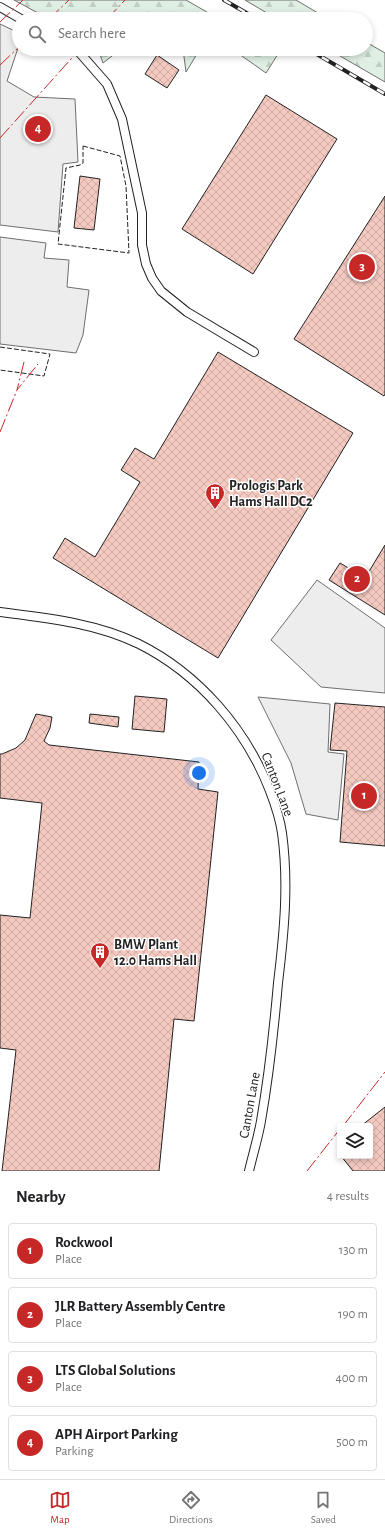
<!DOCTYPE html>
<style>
:root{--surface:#fff;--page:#f6f6f6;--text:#202124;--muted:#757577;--line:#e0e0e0;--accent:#c62828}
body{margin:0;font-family:"Alegreya Sans",sans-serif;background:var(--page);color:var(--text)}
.controls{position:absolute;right:12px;bottom:12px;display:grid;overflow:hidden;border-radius:4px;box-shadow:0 2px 6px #0003}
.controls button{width:36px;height:36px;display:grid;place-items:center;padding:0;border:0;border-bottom:1px solid var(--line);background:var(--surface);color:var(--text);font:20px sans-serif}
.you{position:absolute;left:199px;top:773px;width:14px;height:14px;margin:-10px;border:3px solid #fff;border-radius:50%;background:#1a73e8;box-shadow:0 0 0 6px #1a73e833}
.badge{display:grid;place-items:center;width:26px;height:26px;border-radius:50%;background:var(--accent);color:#fff;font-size:13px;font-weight:700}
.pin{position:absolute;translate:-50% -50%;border:2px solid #fff;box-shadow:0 1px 4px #0006}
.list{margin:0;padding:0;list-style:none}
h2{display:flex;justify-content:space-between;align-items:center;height:52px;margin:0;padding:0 16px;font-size:17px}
h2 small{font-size:13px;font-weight:400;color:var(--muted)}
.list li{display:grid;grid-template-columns:26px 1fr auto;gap:12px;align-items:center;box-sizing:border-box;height:56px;margin:0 8px 8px;padding:0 8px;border:1px solid var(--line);border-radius:4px}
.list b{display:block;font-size:15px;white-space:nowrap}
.list p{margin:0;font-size:13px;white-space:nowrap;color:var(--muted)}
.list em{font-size:13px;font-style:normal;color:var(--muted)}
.icon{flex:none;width:22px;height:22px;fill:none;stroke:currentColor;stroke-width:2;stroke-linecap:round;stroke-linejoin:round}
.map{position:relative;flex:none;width:385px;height:1171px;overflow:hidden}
.search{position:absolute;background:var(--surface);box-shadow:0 2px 6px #0003;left:12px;right:12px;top:12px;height:44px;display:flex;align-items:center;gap:10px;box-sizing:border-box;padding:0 14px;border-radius:22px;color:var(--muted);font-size:15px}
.sheet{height:308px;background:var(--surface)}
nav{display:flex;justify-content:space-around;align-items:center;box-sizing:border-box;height:56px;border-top:1px solid var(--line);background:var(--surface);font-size:11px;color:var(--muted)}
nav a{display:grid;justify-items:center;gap:2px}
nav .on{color:var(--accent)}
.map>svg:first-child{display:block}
.forest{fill:url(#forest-firs);stroke:#6f6f6f}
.parking{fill:#ededed;stroke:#6f6f6f}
.building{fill:url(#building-cross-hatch);stroke:#222}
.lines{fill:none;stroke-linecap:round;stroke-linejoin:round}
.minor-casing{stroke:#222;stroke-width:10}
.minor{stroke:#fff;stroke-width:8}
.rail-casing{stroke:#222;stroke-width:4}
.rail{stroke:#fff;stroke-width:2.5;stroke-dasharray:8;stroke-linecap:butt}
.fence{stroke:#222;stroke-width:1;stroke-dasharray:5 2;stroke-linecap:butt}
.power{stroke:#c62828;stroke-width:1;stroke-dasharray:14 3 2 3;stroke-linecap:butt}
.labels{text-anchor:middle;stroke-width:3;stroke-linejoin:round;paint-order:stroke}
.poi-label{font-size:14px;font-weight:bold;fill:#222;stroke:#fff;text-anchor:start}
.street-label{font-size:14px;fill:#222;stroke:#fff}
</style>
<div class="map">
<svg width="385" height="1171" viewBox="0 0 385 1171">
<defs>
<pattern id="forest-firs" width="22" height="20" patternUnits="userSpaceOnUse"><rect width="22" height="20" fill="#e0efe3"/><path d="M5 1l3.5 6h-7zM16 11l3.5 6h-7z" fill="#c0cdc2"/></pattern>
<pattern id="building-cross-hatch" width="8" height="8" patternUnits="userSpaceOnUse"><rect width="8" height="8" fill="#f3c9c0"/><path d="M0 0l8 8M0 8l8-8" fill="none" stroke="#d0aca5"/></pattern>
</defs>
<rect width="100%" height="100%" fill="#fff"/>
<!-- forest -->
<g class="forest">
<path d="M14,0h172l33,19h-170z"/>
<path d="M245,0h51l32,19h-51z"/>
<path d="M366,42l19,11v29l-57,-33h38z"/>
<path d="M98,49h23l-18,14z"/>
<path d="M183,49h17l-14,23z"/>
<path d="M232,49h38l8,5 -12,19z"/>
</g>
<!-- parking -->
<g class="parking">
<path d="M0,24l19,9v12l-12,36 27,16 41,2 3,63 -15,2 -5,68 -58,-7z"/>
<path d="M0,237l46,6 -2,15 25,2 -2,27 22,3 -6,45 -7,18 -76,-9z"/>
<path d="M317,580l68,48v65l-64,-6 -50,-47z"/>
<path d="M258,697l72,7 -2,48 16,2 -6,66 -32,-6 -15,-51z"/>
</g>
<!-- building -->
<g class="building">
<path d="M157,55l22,15 -12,18 -22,-14z"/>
<path d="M266,95l71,44 -84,135 -71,-45z"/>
<path d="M80,176l20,3 -6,51 -20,-2z"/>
<path d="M385,196v198l-1,2 -90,-57z"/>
<path d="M218,352l135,81 -135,225 -165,-100 12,-20 30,19 45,-75 -19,-12 14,-22 19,11z"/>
<path d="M385,545v70l-56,-35 11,-17 25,15z"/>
<path d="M135,696l32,3 -3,33 -32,-3z"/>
<path d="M335,703l50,4v139l-45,-4 7,-91 -17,-1z"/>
<path d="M36,714l16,3 -2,11 -6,13 5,4 150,17 -1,27 20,3 -24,229 -20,-2 -15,152h-157l14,-121 -16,-2v-133l30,3 12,-115 -42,-5v-44h2l14,-6 9,-8z"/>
<path d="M90,714l29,3 -1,10 -29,-4z"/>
<path d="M385,1107v64h-32l-12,-15h29v-30h-9z"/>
</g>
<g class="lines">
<!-- minor casing -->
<g class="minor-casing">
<g id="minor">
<path d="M0,7l21,12"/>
<path d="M74,49l5,3 28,32 15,35 20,94v32l4,19 6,14 9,13 26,21 67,40"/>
<path d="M0,612c47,6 96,11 139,32 60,30 107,85 131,147 5,13 10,28 12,42 7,51 2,100 -4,150 -4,46 -9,92 -17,138 -3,17 -8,33 -12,50"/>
</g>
</g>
<!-- minor -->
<use href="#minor" class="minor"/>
<!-- rail casing -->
<g class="rail-casing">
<g id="rail">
<path d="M224,0l33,19"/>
<path d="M308,49l77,45"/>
</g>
</g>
<!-- rail -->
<use href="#rail" class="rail"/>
<!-- fence -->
<g class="fence">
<path d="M83,146l37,10 6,30 3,67 -71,-9 8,-76 14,-3 3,-2z"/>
<path d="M0,347l50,7 -6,22 -44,-6"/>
</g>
<!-- power -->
<g class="power">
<path d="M49,19l20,-19"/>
<path d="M107,19l18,-19"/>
<path d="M0,22l23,-22"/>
<path d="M0,65l19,-18"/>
<path d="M0,138l80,-89"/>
<path d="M24,362l-7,28 21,-26"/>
<path d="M0,432l17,-42"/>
<path d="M343,1126l42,-54"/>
<path d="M307,1171l33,-42"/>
</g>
</g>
<!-- icons -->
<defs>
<g id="building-pin" transform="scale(1)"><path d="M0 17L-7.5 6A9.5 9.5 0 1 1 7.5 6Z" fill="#c62828" stroke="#fff"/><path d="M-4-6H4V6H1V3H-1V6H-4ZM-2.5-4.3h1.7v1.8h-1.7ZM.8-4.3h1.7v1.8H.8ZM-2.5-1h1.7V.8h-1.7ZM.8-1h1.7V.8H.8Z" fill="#fff"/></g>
</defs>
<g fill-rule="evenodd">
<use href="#building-pin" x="215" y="493"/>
<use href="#building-pin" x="100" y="952"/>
</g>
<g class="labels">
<!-- poi labels -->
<g class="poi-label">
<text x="229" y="490">Prologis Park<tspan x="229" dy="16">Hams Hall DC2</tspan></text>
<text x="114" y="949">BMW Plant<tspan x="114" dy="16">12.0 Hams Hall</tspan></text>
</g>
<!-- street labels -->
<g class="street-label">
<text transform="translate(278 784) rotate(69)" y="5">Canton Lane</text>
<text transform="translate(249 1105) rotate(-80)" y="5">Canton Lane</text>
</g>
</g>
</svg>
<div class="controls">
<button><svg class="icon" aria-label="layers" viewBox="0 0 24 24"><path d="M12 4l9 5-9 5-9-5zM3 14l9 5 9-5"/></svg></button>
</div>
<div class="you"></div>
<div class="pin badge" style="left:364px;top:796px">1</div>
<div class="pin badge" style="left:357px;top:579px">2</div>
<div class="pin badge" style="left:362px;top:267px">3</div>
<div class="pin badge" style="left:38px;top:129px">4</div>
<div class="search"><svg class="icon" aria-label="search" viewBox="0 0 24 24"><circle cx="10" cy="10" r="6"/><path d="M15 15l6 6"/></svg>Search here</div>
</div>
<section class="sheet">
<h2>Nearby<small>4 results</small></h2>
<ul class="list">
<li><span class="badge">1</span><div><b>Rockwool</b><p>Place</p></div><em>130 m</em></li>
<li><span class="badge">2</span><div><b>JLR Battery Assembly Centre</b><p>Place</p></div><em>190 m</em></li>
<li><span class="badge">3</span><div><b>LTS Global Solutions</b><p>Place</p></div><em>400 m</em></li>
<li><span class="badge">4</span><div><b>APH Airport Parking</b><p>Parking</p></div><em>500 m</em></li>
</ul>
</section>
<nav>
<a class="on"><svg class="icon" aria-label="map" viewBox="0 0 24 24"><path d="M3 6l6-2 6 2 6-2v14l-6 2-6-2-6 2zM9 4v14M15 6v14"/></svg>Map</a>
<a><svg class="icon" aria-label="directions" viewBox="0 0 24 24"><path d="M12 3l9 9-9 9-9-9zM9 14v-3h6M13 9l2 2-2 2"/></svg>Directions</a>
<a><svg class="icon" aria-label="saved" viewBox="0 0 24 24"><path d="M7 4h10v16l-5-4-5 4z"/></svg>Saved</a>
</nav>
